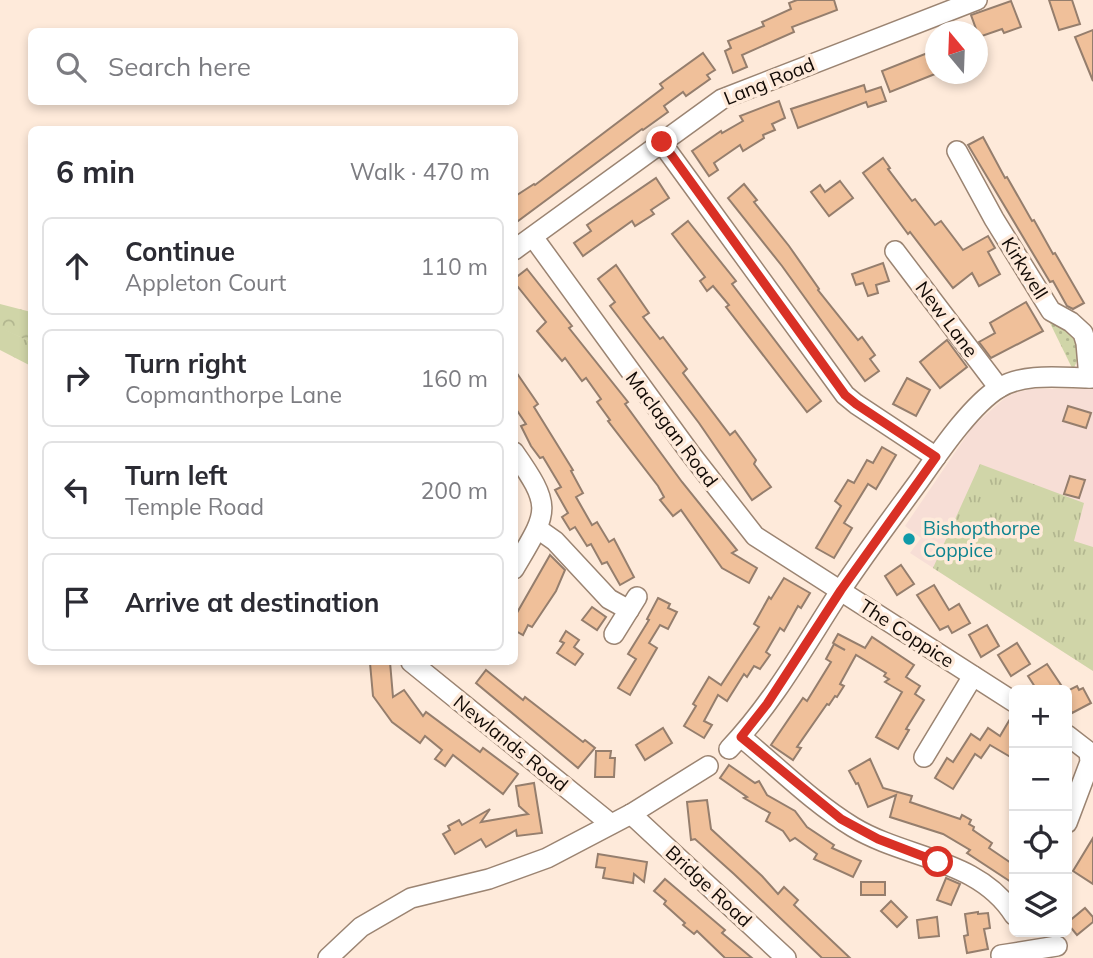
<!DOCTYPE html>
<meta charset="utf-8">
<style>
:root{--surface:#fff;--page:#f7f7f7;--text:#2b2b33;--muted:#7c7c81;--line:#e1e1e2}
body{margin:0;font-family:Mulish,sans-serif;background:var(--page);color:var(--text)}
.controls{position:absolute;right:21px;bottom:21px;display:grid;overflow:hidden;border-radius:10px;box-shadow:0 4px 10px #0003}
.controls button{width:63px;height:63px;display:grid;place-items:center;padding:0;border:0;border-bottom:2px solid var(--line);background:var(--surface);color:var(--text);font:35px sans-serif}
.compass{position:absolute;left:925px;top:21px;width:63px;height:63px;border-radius:50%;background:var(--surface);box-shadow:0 4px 10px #0003;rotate:341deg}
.stop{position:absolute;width:21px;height:21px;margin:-16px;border:5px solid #d93025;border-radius:50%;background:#fff}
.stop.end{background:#d93025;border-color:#fff;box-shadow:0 2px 7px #0008}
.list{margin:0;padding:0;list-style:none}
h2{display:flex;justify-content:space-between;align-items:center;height:91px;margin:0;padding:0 28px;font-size:30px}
h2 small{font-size:23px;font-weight:400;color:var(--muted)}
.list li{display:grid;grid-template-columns:46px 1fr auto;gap:21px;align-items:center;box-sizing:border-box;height:98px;margin:0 14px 14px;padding:0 14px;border:2px solid var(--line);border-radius:10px}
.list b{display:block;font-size:26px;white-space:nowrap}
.list p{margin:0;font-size:23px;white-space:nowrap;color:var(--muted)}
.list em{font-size:23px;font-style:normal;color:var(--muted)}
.icon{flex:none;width:38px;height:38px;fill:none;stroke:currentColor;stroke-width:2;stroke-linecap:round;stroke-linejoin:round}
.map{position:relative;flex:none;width:1093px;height:958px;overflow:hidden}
.search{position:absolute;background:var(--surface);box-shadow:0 4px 10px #0003;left:28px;top:28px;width:490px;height:77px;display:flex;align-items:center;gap:18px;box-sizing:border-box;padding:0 24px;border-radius:10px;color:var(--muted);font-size:26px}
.panel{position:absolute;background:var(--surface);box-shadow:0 4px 10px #0003;left:28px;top:126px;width:490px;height:539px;border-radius:10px}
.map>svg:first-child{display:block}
.education{fill:#f7ded6}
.grass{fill:url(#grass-tufts)}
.forest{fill:url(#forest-crowns)}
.garden{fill:url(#garden-dots)}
.building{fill:#f0c09a;stroke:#957e6d;stroke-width:2}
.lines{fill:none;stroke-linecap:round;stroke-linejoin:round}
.minor-casing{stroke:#9b8472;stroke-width:22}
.minor{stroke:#fff;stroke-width:19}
.route{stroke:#d93025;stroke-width:9}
.culture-dot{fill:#0f9aa8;stroke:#feeada;stroke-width:2.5}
.labels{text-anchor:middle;stroke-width:7;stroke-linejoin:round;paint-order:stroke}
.street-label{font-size:19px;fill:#120a05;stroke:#feeada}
.culture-label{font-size:19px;fill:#0d838f;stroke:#feeada;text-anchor:start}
</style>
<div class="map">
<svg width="1093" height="958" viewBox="0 0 1093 958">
<defs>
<pattern id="grass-tufts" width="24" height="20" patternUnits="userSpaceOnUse" patternTransform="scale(1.75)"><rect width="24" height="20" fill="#d0d5a8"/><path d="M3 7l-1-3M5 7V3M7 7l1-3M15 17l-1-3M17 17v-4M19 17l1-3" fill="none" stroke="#b2b68f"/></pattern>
<pattern id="forest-crowns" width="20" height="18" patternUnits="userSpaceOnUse" patternTransform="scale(1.75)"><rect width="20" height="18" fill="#d0d5a8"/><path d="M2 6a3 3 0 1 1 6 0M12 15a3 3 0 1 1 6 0" fill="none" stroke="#b2b68f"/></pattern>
<pattern id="garden-dots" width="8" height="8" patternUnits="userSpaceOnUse" patternTransform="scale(1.75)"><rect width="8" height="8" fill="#d0d5a8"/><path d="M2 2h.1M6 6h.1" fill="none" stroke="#b2b68f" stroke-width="1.8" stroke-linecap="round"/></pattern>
</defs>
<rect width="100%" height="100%" fill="#feeada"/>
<!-- education -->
<path class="education" d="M1032,389h61v282l-183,-118 11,-15 -16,-12 68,-100 32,-28 12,-6z"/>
<!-- grass -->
<g class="grass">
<path d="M0,327l31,15v24l-31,-16z"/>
<path d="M980,464l104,39 -10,38 19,6v124l-160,-103z"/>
</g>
<!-- forest -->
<path class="forest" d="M0,304l31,8v30l-31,-14z"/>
<!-- garden -->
<path class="garden" d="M1049,321l25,12 4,26 -5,11z"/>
<!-- building -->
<g class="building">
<path d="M797,0h37l3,10 -45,17 2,5 -52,23 5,12 -14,6 -8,-22 6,-3 -3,-7 36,-15 -2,-4 29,-13 -2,-6z"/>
<path d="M1049,0h23l8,24 -21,6z"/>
<path d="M1011,1l10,26 -17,6 -2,-4 -23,8 -8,-22z"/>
<path d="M1093,30v51l-18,-44z"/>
<path d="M935,50v24l-45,18 -8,-21z"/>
<path d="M703,53l12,17 -8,5 3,4 -24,17 -3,-4 -19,14 4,6 -25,18 -1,-1 -128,95v-27l20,-13 1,1 128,-97 -3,-4z"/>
<path d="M864,85l2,7 15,-5 5,14 -18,6 -2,-5 -68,26 -7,-19z"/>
<path d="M779,101l6,17 -13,6 3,6 -12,5 1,3 -21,13 -3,-6 -26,18 4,7 -9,6 -17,-25 29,-20 1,2 21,-12 -3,-5z"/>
<path d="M983,137l22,41 2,-1 25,44 2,-1 19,34 2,-1 29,50 -11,6 -6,-3 -14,-25 -3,1 -82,-137z"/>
<path d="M883,158l7,10 -2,1 24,32 3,-2 20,26 6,-4 22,29 25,-14 7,12 -7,4 12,22 -21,12 -7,-13 -19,15 -43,-56 -2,2 -45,-61z"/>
<path d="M656,178l13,20 -18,12 3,4 -19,12 -3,-5 -49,35 -9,-13 17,-12 -4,-6z"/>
<path d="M840,181l13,17 -24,18 -18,-24 9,-7 5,7z"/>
<path d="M744,184l13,16 -3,2 35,44 30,43 -1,1 40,50 4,-3 13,18 -5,4 9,12 -14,10 -83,-115 -54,-68z"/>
<path d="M688,221l48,60 -4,3 89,117 -14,11 -81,-105 3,-2 -16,-19 -6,5 -7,-10 5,-4 -33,-43z"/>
<path d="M883,263l6,18 -13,4 2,8 -10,3 -5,-13 -7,2 -4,-11z"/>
<path d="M616,265l33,48 -6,4 17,22 3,-2 24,32 -4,4 47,62 5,-4 21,29 -2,4 17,23 -19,13 -53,-77 -89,-117 5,-4 -17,-23z"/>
<path d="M527,269l45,57 -3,2 59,74 -3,2 57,78 55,68 -5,3 25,15 -8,15 -27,-15 -41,-58 -8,6 -13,-16 4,-3 -6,-11 -50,-65 2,-1 -13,-18 4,-3 -15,-21 -4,3 -17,-23 -3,3 -25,-30 9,-9 -32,-40v-3z"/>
<path d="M1026,302l17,29 -52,27 -12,-16 16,-9 -5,-10z"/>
<path d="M947,340l20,27 -27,21 -20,-26z"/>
<path d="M514,369l24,35 -4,3 39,63 -2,1 12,22 -7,4 16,28 5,-3 12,20 5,-3 20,38 -14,8 -13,-23 -5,2 -11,-20 -4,2 -12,-19 -5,3 -8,-13 6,-4 -13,-23 6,-3 -18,-30 -3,1 -9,-12 -10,-20 5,-2 -12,-18z"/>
<path d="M907,378l23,12 -14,26 -23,-12z"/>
<path d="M1068,406l23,7 -5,15 -23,-7z"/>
<path d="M882,447l14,8 -20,34 -8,-5 -24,39 8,5 -18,30 -18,-10 25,-42 -6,-5 13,-21 6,3 13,-23 6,3z"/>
<path d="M1070,476l15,4 -6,18 -15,-4z"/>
<path d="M550,555l15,15 -9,21 -24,36 -4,-2 -5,10 -9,-5v-12z"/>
<path d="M901,565l13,19 -17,11 -12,-19z"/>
<path d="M784,578l26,15 -9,15 -3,-2 -14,25 -4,-3 -14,24 4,3 -10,14 -6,-3 -7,11 -3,-3 -17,27 -9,-6 -14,26 8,4 -8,13 -20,-12 12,-20 -3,-2 16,-27 12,8 38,-58 -5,-3 15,-27 2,2z"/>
<path d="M934,585l15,25 10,-6 11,19 -18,10 -4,-7 -8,4 -23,-35z"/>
<path d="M658,598l12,6 -2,4 9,4 -9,17 -8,-4 -11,18 8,5 -27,47 -12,-7 18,-29 -8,-5 21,-34 -2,-1z"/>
<path d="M592,607l14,10 -9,13 -15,-10z"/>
<path d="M987,625l12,21 -18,11 -12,-22z"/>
<path d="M566,631l13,9 -5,7 9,7 -8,11 -18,-12 7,-10 -4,-2z"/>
<path d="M838,634l27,14 7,-11 42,28 -8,12 14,9 -5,8 9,6 -18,29 3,1 -11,19 -22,-12 26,-45 -17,-10 4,-3 -5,-3 2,-3 -30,-18 -16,29 4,2 -7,11 -2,-1 -6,9 -2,-1 -30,43 4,1 -8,12 -22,-15 32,-47 4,3 24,-39 -5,-3 8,-15 11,6 -12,-7z"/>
<path d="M1017,643l13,21 -19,12 -13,-21z"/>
<path d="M390,662l3,35 11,-7 19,26 3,-4 54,40 3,-4 35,26 -15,20 -50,-39 -8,11 -10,-7 7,-9 -17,-14 -5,7 -28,-21 -19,-26 -3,-33z"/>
<path d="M1047,664l14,21 -9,5h-15l-9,-14z"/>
<path d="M486,670l37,30 2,-3 58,45 2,-2 10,8 -17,20 -102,-85z"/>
<path d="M1077,686l2,4 4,-2 8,15 -19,10 -5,-11v-11z"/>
<path d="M1013,714l1,45 -24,-14 -9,13 -6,-4 -22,35 -18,-11 12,-20 6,4 18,-28 9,6 8,-12 12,8z"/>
<path d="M663,728l9,15 -27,17 -9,-15z"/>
<path d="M596,751h15l-1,7h5l-1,19h-19z"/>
<path d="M870,759l13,29 29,8 -2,6 50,17 2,-4 9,5 -2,4 5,3 -1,3 19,13 -3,5 25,17v19l-47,-31 3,-3 -27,-16 -53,-17 6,-22 -28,12 -10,-24 -2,1 -7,-13z"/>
<path d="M729,765l26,18 4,-2 8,14 28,16 12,16 27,18 -2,3 29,13 -8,16 -39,-18 3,-5 -22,-16 -5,3 -7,-10 -17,-10 4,-8 -26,-15 3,-1 -27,-19z"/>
<path d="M534,783l8,50 -25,3 -1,-6 -30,17 -5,-8 -26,15 -12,-20 7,-4 -2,-4 11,-6 3,5 28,-16 -9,13 47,-8 -9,-8 -3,-20z"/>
<path d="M707,800l4,29 51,47 16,18 6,-7 14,13 -4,5 56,53h-28l-88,-84 -39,-35 -4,1 -4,-38z"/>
<path d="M1093,838v46l-20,-13z"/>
<path d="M598,854l49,8 -3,20 -10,-8 -1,9 -30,-5 2,-10 -9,-1z"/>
<path d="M946,878l14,6 -9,21 -14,-5z"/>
<path d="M665,879l60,51 -3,3 30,25h-27l-28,-27 -3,3 -11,-9 2,-2 -21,-19 2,-3 -12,-10z"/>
<rect x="861" y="882" width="24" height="13"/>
<path d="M891,901l16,16 -10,10 -16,-16z"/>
<path d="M1085,908l8,9v5l-16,13 -10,-12z"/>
<path d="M978,912v2l10,-1 2,15 -6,1 4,20 -21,4 -3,-17 4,-1 -3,-21z"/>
<path d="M937,917l2,19 -20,2 -2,-18z"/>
</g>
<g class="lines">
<!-- minor casing -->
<g class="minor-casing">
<g id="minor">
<path d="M661,142l184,253 11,9 80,53"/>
<path d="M957,151l37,68 57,92 20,11 12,11 3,10 3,35"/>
<path d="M533,237l157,216 65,83 259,166"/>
<path d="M514,250l208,-151 255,-99"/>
<path d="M895,251l104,137"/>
<path d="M514,452c40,57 34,59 0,117"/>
<path d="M538,529l17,12 54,58 20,11"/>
<path d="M614,634l23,-37"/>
<path d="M411,662l200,162"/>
<path d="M1067,735l22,17 1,10 -23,61"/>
<path d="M741,737c37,30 71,65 112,90 53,32 126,32 161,88"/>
<path d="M729,749c44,-46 75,-102 110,-156 25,-38 53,-75 80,-112 19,-27 52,-76 80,-93 26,-16 64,-10 94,-10"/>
<path d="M924,757l49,-81"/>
<path d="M631,814l155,144"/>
<path d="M1001,955l56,-9"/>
<path d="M328,958l33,-31 50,-29 78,-19 58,-21 84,-44 77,-48"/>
</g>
</g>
<!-- minor -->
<use href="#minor" class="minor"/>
</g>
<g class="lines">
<!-- route -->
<path class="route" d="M662,142l183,253 11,9 80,53 -95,133 -74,114 -26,33 100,82 37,20 60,23"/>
</g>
<!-- markers -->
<circle class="culture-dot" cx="909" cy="539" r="7"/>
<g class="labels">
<!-- street labels -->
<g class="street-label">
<text transform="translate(769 81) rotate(-22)" y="7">Lang Road</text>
<text transform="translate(1025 268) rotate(58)" y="7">Kirkwell</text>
<text transform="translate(947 319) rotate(53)" y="7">New Lane</text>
<text transform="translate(672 429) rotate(53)" y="7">Maclagan Road</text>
<text transform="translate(907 633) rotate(33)" y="7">The Coppice</text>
<text transform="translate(511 743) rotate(39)" y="7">Newlands Road</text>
<text transform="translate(709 886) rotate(43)" y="7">Bridge Road</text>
</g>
<!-- culture labels -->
<g class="culture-label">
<text x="923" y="535">Bishopthorpe<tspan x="923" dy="22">Coppice</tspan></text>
</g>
</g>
</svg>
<div class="controls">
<button>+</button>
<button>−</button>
<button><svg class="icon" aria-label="locate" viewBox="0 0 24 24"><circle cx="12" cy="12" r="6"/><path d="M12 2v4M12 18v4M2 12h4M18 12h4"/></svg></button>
<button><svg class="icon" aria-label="layers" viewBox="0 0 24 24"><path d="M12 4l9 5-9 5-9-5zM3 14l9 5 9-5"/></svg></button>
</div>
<svg class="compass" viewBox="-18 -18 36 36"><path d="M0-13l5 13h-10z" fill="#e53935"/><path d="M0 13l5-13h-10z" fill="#7c7c81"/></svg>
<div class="stop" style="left:938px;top:862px"></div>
<div class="stop end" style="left:662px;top:142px"></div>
<div class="search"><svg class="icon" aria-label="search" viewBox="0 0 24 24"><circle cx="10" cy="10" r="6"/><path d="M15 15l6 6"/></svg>Search here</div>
<section class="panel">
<h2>6 min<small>Walk · 470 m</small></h2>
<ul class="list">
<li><svg class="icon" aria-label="ahead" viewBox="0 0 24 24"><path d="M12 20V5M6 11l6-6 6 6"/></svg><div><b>Continue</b><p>Appleton Court</p></div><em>110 m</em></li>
<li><svg class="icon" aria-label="right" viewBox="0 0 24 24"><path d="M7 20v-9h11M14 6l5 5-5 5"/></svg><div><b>Turn right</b><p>Copmanthorpe Lane</p></div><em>160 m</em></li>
<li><svg class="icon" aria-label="left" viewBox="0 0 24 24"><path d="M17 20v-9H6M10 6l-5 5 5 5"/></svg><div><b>Turn left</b><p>Temple Road</p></div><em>200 m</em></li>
<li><svg class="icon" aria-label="arrive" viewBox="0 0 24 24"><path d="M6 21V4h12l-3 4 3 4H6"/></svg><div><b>Arrive at destination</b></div></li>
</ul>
</section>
</div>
